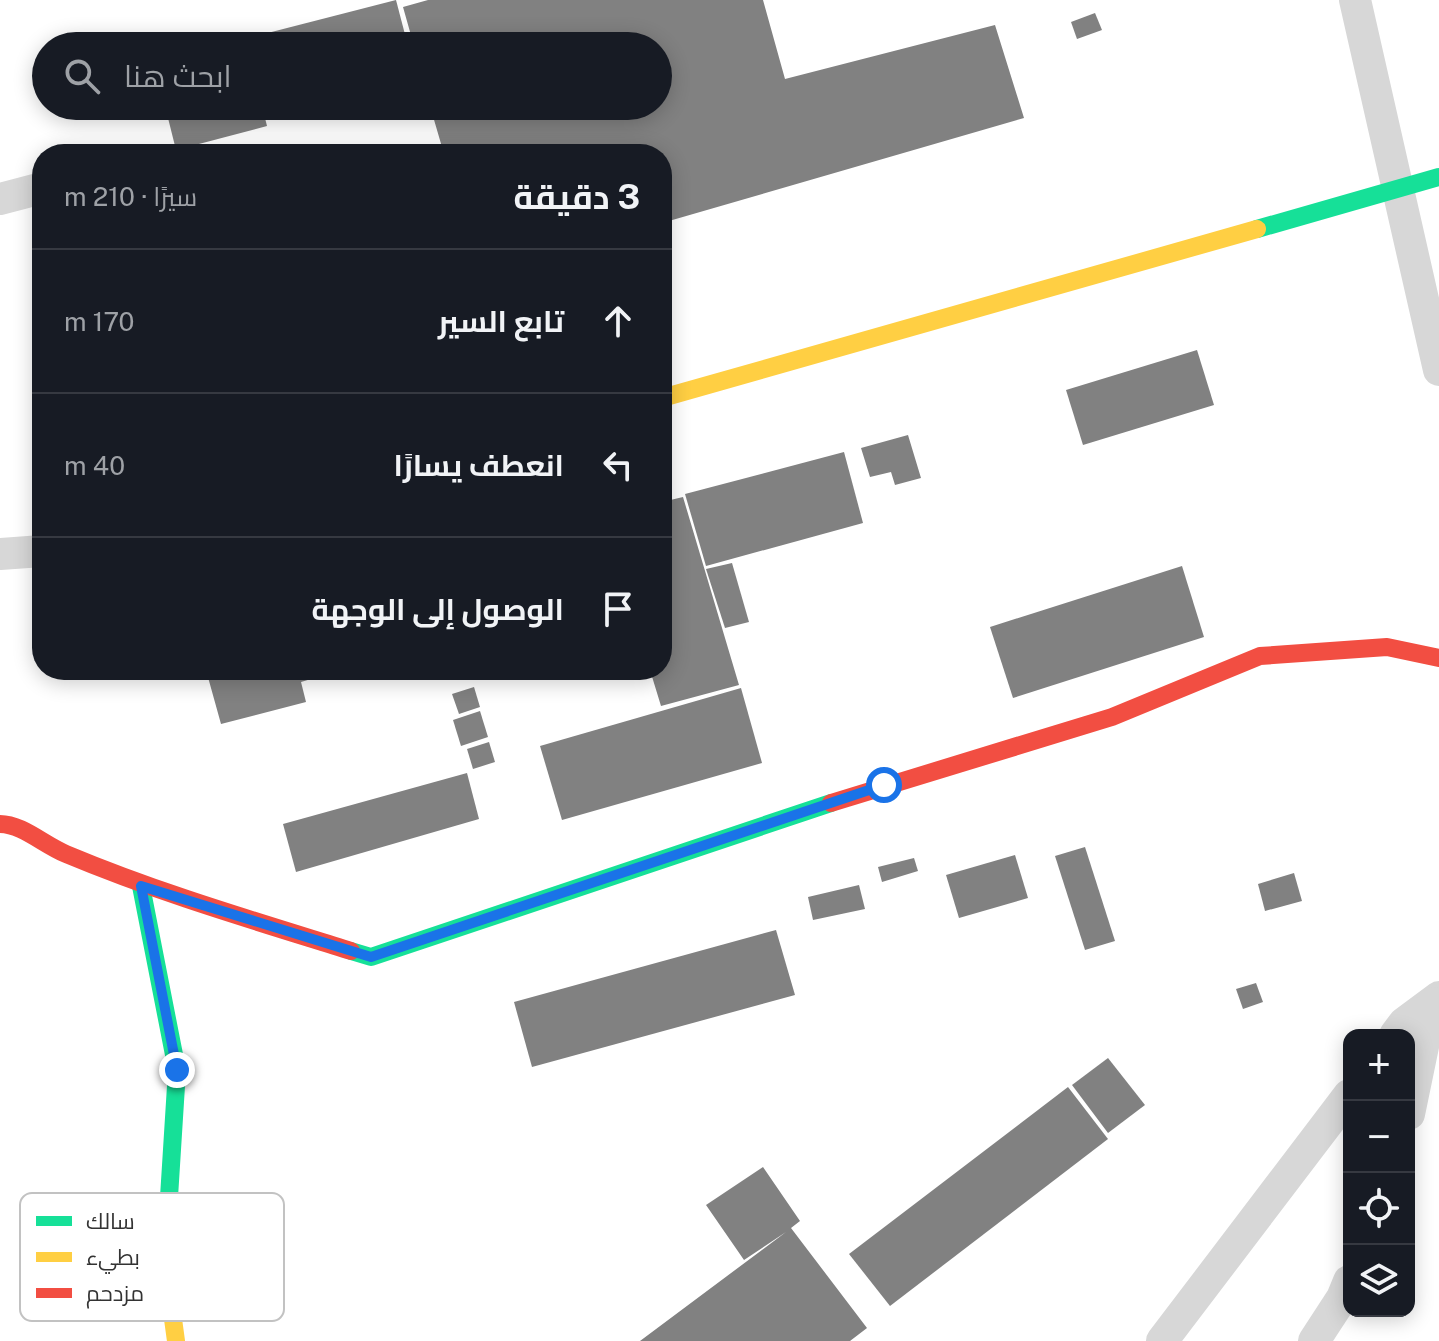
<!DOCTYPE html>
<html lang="ar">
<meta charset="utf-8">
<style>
:root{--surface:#171b24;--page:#20242c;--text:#f1f3f6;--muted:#9ea1a6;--line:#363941}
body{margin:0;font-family:"Public Sans",Cairo,sans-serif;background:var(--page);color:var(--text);direction:rtl}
.controls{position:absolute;right:24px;bottom:24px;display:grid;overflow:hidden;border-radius:16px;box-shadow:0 4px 20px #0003}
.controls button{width:72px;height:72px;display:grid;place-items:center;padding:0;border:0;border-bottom:2px solid var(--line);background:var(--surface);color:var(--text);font:40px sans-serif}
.stop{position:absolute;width:24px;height:24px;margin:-18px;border:6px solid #1a73e8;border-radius:50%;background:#fff}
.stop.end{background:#1a73e8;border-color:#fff;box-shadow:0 2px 8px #0008}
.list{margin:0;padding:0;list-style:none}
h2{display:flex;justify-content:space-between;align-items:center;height:104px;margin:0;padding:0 32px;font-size:34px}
h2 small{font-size:26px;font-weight:400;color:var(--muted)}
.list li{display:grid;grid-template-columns:52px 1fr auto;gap:24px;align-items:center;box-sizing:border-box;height:144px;padding:0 32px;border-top:2px solid var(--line)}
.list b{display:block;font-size:30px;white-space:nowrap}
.list em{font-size:26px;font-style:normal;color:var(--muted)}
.icon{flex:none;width:44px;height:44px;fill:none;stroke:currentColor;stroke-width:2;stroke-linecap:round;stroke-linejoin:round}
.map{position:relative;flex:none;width:1439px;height:1341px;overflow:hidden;direction:ltr}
.search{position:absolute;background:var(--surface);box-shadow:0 4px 20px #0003;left:32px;top:32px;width:640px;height:88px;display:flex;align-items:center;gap:20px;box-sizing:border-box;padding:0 28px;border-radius:44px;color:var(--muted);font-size:30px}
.panel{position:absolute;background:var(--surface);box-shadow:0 4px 20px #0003;left:32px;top:144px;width:640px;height:536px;border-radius:32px;direction:rtl}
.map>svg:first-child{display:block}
.building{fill:#818181}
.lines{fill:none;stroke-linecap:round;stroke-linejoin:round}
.street{stroke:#d7d7d7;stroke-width:32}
.fast{stroke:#16e098;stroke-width:18}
.slow{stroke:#ffcf43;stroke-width:18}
.jam{stroke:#f24e42;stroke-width:18}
.route{stroke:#1a73e8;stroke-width:10}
.key{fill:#fff;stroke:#c2c2c2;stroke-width:2}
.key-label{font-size:22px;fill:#333}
</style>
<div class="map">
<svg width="1439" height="1341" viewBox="0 0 1439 1341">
<rect width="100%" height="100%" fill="#fff"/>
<!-- building -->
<g class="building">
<path d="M396,0l12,46h-187v-1z"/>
<path d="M428,0h335l22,79 210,-54 29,93 -362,105v-69h-218l-14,-48h228v-60h-244l-11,-39z"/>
<path d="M1095,13l7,17 -25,9 -6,-17z"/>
<path d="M165,106h97l5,20 -91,24z"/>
<path d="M1197,350l17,55 -131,40 -17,-55z"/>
<path d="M908,435l13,43 -26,7 -4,-13 -21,5 -9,-29z"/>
<path d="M844,452l19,71 -157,43 -21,-72z"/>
<path d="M683,497l56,188 -78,21 -11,-36h12v-168z"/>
<path d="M732,563l17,59 -24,6 -19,-59z"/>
<path d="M1182,566l22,71 -191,61 -23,-71z"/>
<path d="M206,670h132v1l-37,11 5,20 -85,22z"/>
<path d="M474,687l6,20 -21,7 -7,-20z"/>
<path d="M741,688l21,75 -200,57 -22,-74z"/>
<path d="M480,711l8,26 -27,9 -8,-26z"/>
<path d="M489,742l6,20 -22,7 -6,-20z"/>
<path d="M467,773l12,46 -183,53 -13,-48z"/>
<path d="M1085,847l30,94 -30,9 -30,-94z"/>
<path d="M1015,855l13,43 -69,20 -13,-43z"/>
<path d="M914,858l4,13 -36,11 -4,-15z"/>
<path d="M1294,873l8,28 -37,10 -7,-27z"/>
<path d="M859,885l6,24 -52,11 -5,-23z"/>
<path d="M776,930l19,65 -263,72 -18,-65z"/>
<path d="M1256,983l7,19 -20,7 -7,-20z"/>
<path d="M1108,1058l37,47 -37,28 -36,-48z"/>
<path d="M1068,1087l40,52 -218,167 -41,-52z"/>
<path d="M763,1167l37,54 -9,7 76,100 -17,13h-210l146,-109 -42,28 -38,-55z"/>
</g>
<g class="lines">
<!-- street -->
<g class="street">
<path d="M1355,0l84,370"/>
<path d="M0,199l42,-11"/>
<path d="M0,554l42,-3"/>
<path d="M1395,1035l9,-12 35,-26"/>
<path d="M1409,1114l23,-111"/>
<path d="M1162,1341l187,-246"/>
<path d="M1314,1341l28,-43 7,-17"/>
</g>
<!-- fast -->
<g class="fast">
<path d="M1257,229l182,-52"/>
<path d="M141,886l36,184 -9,143"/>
<path d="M351,951l20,6 460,-154"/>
</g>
<!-- slow -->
<g class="slow">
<path d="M662,398l595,-169"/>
<path d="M168,1213l-3,47 11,81"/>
</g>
<!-- jam -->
<g class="jam">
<path d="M831,803l281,-86 148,-61 127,-9 52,11"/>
<path d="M0,824c22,0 44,21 66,30 93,39 189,67 285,97"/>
</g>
</g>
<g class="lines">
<!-- route -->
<path class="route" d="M177,1070l-36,-184 230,71 513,-172"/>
</g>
<!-- legend -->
<rect x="20" y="1193" width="264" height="128" rx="12" class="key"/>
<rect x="36" y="1216" width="36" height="10" fill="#16e098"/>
<rect x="36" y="1252" width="36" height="10" fill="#ffcf43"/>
<rect x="36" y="1288" width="36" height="10" fill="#f24e42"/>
<g class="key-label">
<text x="86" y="1229">سالك</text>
<text x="86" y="1265">بطيء</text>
<text x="86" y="1301">مزدحم</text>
</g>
</svg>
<div class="controls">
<button>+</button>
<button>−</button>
<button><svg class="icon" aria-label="locate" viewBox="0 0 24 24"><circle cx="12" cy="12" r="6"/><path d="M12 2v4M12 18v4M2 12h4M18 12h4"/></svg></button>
<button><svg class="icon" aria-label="layers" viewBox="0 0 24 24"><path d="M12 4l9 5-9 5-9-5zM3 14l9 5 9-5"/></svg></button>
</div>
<div class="stop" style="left:884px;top:785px"></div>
<div class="stop end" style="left:177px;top:1070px"></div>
<div class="search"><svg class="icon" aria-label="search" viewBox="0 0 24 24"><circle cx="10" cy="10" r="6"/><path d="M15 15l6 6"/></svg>ابحث هنا</div>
<section class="panel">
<h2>3 دقيقة<small>سيرًا · 210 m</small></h2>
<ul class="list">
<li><svg class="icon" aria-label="ahead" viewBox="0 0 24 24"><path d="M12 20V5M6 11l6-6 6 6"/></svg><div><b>تابع السير</b></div><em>170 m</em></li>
<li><svg class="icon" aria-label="left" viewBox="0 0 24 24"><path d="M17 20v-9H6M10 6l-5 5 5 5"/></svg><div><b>انعطف يسارًا</b></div><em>40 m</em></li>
<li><svg class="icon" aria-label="arrive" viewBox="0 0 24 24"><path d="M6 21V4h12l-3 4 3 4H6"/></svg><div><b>الوصول إلى الوجهة</b></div></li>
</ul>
</section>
</div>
